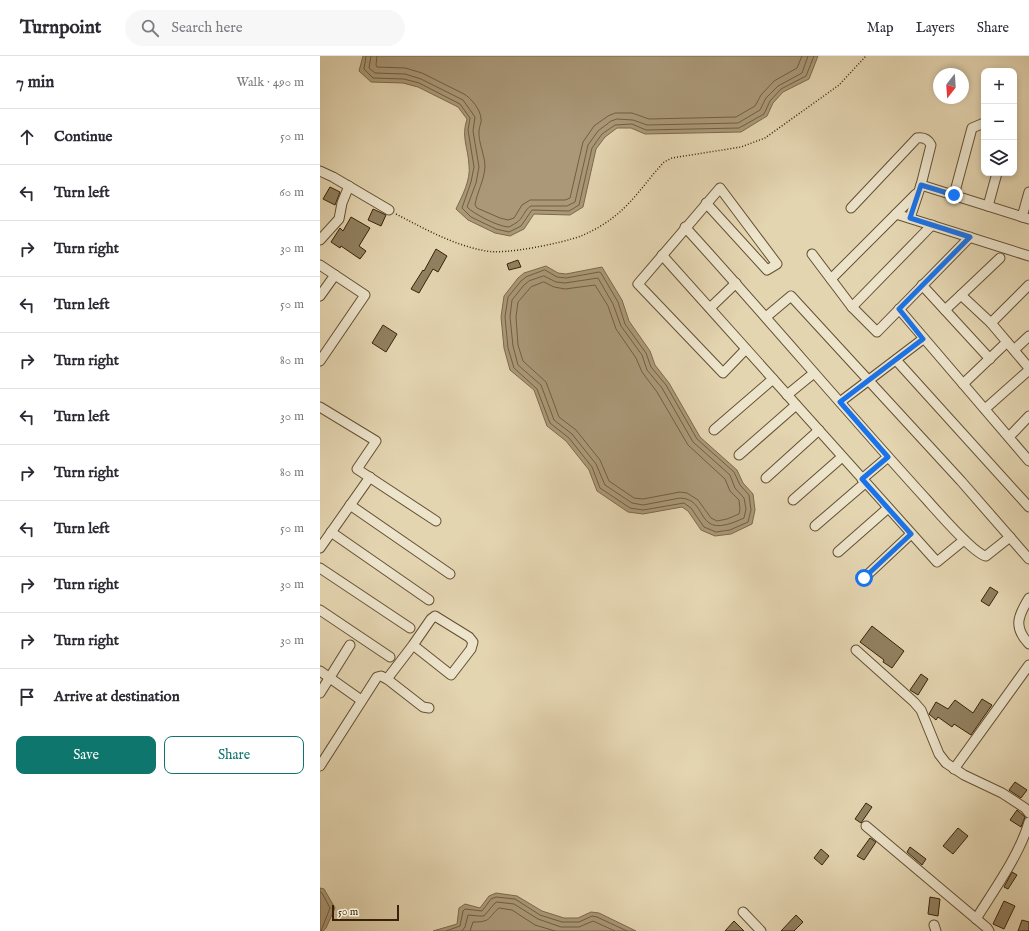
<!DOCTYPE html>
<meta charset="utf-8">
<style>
:root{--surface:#fff;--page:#f7f7f7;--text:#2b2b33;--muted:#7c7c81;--line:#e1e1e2;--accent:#0f766e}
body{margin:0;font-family:"IM FELL English",serif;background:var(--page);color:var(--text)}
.controls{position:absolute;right:12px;top:12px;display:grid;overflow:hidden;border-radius:8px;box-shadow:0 2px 6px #0003}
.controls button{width:36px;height:36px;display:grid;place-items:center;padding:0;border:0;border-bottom:1px solid var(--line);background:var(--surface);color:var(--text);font:20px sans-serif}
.compass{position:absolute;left:613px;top:12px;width:36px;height:36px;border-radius:50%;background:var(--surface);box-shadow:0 2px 6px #0003;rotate:197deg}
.scale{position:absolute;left:12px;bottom:10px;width:67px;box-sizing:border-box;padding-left:4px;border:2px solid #382308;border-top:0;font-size:11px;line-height:14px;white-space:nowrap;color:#382308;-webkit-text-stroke:3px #ede4cc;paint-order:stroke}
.stop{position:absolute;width:12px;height:12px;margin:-9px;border:3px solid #1a73e8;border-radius:50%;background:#fff}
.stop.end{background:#1a73e8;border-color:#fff;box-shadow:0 1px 4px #0008}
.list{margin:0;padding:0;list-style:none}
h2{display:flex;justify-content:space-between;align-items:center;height:52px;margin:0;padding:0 16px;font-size:17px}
h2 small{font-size:13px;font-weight:400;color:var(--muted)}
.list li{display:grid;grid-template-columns:26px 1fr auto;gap:12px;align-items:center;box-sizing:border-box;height:56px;padding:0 16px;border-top:1px solid var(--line)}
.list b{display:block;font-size:15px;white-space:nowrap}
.list em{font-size:13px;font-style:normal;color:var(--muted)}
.actions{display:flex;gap:8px;padding:12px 16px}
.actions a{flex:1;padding:9px 0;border:1px solid var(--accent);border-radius:8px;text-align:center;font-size:14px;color:var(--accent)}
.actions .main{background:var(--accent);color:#fff}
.icon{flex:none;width:22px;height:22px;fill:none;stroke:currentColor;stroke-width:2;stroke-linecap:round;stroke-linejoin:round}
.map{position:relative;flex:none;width:709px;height:875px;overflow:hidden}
header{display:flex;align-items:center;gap:24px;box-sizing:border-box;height:56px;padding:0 20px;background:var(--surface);border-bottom:1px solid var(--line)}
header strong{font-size:19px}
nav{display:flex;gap:22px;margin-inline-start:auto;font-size:14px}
.search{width:280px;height:36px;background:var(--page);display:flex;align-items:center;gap:10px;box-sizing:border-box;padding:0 14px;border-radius:22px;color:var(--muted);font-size:15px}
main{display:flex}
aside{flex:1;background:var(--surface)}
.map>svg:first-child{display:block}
.water{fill:#aa9878;stroke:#7c694b}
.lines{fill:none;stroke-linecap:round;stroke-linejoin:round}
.shore{stroke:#715e40;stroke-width:1}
.building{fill:#918060;stroke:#382308}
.minor-casing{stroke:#635032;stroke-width:11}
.path{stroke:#382308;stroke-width:1.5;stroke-dasharray:1 2;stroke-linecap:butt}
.minor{stroke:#ede4cc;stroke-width:9}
.route{stroke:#1a73e8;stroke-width:5}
</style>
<header>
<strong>Turnpoint</strong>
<div class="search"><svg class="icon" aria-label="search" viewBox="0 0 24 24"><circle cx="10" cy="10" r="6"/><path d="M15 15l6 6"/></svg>Search here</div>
<nav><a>Map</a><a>Layers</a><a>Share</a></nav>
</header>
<main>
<aside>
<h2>7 min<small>Walk · 490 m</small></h2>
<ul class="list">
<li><svg class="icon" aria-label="ahead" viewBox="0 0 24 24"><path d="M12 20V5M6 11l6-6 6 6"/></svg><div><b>Continue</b></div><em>50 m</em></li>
<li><svg class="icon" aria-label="left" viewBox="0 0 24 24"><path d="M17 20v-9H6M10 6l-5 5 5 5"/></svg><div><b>Turn left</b></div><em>60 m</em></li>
<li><svg class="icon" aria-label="right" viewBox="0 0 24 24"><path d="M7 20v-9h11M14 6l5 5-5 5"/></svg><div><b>Turn right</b></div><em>30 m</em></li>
<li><svg class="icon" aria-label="left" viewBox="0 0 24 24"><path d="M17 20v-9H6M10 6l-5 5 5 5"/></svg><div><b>Turn left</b></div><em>50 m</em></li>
<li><svg class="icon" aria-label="right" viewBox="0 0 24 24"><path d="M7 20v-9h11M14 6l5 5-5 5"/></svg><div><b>Turn right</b></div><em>80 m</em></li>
<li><svg class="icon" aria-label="left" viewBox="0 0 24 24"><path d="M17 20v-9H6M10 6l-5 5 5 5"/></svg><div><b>Turn left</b></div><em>30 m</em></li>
<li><svg class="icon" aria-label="right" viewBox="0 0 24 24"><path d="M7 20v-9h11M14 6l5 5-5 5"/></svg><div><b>Turn right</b></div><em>80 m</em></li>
<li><svg class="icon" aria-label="left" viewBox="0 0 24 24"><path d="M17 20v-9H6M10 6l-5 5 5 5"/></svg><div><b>Turn left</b></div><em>50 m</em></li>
<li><svg class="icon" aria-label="right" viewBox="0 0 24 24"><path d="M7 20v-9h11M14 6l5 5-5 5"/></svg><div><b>Turn right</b></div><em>30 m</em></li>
<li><svg class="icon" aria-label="right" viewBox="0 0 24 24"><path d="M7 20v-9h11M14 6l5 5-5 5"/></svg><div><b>Turn right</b></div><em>30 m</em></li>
<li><svg class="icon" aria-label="arrive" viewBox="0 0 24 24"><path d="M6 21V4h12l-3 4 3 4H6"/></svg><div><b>Arrive at destination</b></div></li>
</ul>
<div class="actions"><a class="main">Save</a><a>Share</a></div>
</aside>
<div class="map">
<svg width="709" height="875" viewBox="0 0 709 875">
<rect width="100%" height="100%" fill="#e4d5b1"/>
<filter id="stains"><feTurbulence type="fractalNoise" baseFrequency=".005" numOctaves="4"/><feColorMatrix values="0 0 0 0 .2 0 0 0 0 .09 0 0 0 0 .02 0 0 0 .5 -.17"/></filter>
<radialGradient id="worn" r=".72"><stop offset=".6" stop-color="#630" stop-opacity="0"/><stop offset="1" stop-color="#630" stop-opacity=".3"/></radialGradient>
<!-- water -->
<g class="water">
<path d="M43,0h455l-9,23 -26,13 -10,11 -6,13 -26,16 -96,2 -14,-6h-14l-12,9 -9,12 -13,58 -13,8 -36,-1 -10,15 -14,7 -15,-3 -27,-13 -12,-11c6,-13 15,-29 13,-44 -1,-18 -8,-28 -2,-46l-9,-12 -40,-20 -15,-4 -32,-1 -12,-11z"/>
<path d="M226,210l12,7 8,1 36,-7 20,33 7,21 21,30 5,14 14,18 31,54 37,33 6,13 10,11 2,16 -3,14 -21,10 -16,2 -14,-6 -13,-19 -6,-4 -39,7 -15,-2 -31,-21 -8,-21 -23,-29 -19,-15 -13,-36 -24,-20 -6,-22 -3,-31 3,-21 14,-18 6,-5z"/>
<path d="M0,832l4,1 11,19 -9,20 -3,3h-3z"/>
<path d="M176,837l21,3 25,15 22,7h14l13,-6 8,1 37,18h-203l24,-7 2,-16 6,-4 15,4 9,-12z"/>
</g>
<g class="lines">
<!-- shore -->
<g class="shore">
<path d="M46,0l-2,13 9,9 31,1 15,4 41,21 10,14 -2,12 6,37 -3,15 -9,26 9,9 25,12 13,3 12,-6 11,-16 37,1 10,-6 13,-57 10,-14 13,-9 17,-1 14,6 93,-2 25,-14 6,-13 11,-12 25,-13 8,-20"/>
<path d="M51,0l-2,12 6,5 30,1 16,5 42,21 12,17 -2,14 6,36 -3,16 -9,24c7,7 30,19 41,20 2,0 6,-3 8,-4 7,-4 8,-13 15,-17h36l8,-4 13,-57 10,-14 13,-10 6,-2 16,1 14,5 91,-2 22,-13 6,-12 12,-12 24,-13 6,-17"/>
<path d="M57,0l-1,9 1,2 28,1 17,5 42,21c7,4 17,16 17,25 1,4 -2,7 -2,12 -1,11 6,24 6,36 -1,14 -8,25 -10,38l2,3 23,10 8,2 6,-2 8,-13 8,-5h35l5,-2 13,-56 11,-16 14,-10 7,-3h17l17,6 87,-2 19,-11 6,-11 13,-14 23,-13 5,-12"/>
<path d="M225,214l12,7 9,1 33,-6 2,1 17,29 7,22 21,29 5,14 15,18 31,54 37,33 6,13 9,10 2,15 -3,12 -18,8 -14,2 -12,-5 -13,-19 -7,-5 -41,7 -13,-2 -30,-20 -8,-21 -23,-29 -19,-15 -13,-34 -23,-21 -6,-20 -3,-31 3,-20 13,-16 5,-4z"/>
<path d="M224,220l12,6 9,1 33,-5 15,26 8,22 21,29 5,15 15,18 31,54 37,33 5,13 9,10 2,11 -2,9c-52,25 -33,-19 -64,-20l-37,7 -11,-2 -27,-18 -9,-21 -24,-30 -18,-14 -13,-35 -23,-20 -5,-19 -3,-29 2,-17 12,-15 5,-4z"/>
<path d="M224,226l10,5 11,2 30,-4 13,21 8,23 20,29 6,14 15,20 31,53 37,34 5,12 9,9 1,9 -1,5 -12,5 -10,2 -6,-3 -13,-18 -11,-7 -7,-1 -37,7 -9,-1 -25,-17 -9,-21 -24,-30 -17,-13 -13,-35 -23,-21 -5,-16 -2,-28 2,-15 13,-15z"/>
<path d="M0,836l2,1 8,15 -9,23"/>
<path d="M126,875l14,-5 3,-15 2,-2 17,2 9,-12 5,-2 19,2 25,16 22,7h17l13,-6 5,1 30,14"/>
<path d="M142,875l3,-4 3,-12 11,1h5l11,-13 2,-1 17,2 24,15 23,8h18l14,-6 22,10"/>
<path d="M150,875l3,-9c19,0 14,-4 26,-14l13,2 23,15 20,6"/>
</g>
</g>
<!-- building -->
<g class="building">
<path d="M10,131l10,5 -5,13 -12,-6z"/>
<path d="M53,153l13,6 -5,11 -13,-6z"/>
<path d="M31,161l19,11 -11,18 7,5 -6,8 -19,-13 -1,2 -9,-6 9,-14 3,3z"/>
<path d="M116,193l11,7 -9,16 -5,-3 -14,24 -8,-4 12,-19 1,1z"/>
<path d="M198,204l3,7 -12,3 -2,-6z"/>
<path d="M63,269l14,9 -11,18 -14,-9z"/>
<path d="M670,531l8,5 -9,14 -8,-5z"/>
<path d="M552,570l32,25 -12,17 -9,-6 1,-2 -24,-18z"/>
<path d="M601,618l7,5 -10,16 -8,-5z"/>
<path d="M662,643l10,6 -21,30 -17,-11 -2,3 -14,-10 -2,3 -7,-6 7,-12 12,7 7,-9 18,13z"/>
<path d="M695,726l12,8 -6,8 -12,-8z"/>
<path d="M546,747l6,4 -11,16 -6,-4z"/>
<path d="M697,754l8,7 -4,10 -11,-7z"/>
<path d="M638,772l10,8 -15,18 -10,-8z"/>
<path d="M550,782l6,4 -12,18 -7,-4z"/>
<path d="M590,791l16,12 -4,6 -15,-13z"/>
<path d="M501,793l8,7 -7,9 -8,-7z"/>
<path d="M692,816l5,3 -9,14 -4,-2z"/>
<path d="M610,841l10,2 -2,17 -10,-2z"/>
<path d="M684,845l11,5 -11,23 -11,-5z"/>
<path d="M476,859l7,7 -9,9h-13z"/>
<path d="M702,864l7,2v9h-11z"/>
<path d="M414,865l10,10h-19z"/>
</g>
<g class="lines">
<!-- minor casing -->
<g class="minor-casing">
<g id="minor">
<path d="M0,115l13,6 56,33"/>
<path d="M601,129l108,34"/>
<path d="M634,139l18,-67 12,-5"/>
<path d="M386,147l61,67 10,-6 -57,-76 -82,96 85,89 23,-24"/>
<path d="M668,150l9,-33"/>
<path d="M531,152l66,-70c7,-1 11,1 14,7l-10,40 -11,33"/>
<path d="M576,158l20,-20"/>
<path d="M702,161l7,-25"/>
<path d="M365,171c82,90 160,183 242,273 10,11 47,54 59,56l24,-19"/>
<path d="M0,184l19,-21 3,-16 7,-17"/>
<path d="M492,198l40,53 25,25 93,-95"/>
<path d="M342,199l275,307 27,-22"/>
<path d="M0,209l45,30 -45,66"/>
<path d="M511,223l65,-65 133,42"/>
<path d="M602,229l68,74"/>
<path d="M641,239l39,-37"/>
<path d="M0,240l15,-21"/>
<path d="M532,251l80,-82"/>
<path d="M390,252l26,-25"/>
<path d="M579,253l130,152"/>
<path d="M625,254l16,-15 30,28 38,-38"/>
<path d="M446,261l25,-21 170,185 68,78"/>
<path d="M671,267l38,45"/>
<path d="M694,294l15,-14"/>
<path d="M576,304l133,147"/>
<path d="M643,328l44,-42"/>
<path d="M467,339l27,-22"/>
<path d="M520,346l83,-63"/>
<path d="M0,351l56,34 -19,28 79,52"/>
<path d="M665,353l44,-39"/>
<path d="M394,374l59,-51"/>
<path d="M689,381l20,-21"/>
<path d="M419,399l57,-50"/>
<path d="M446,422l53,-48"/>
<path d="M542,423l26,-22"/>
<path d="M473,444l49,-43"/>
<path d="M30,449l100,69"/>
<path d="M495,470l50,-43"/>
<path d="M11,476l98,68"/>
<path d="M0,492l50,-71"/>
<path d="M518,496l50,-44"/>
<path d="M0,512l90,60"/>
<path d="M544,522l47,-44"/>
<path d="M709,542c-11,18 -16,29 0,46"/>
<path d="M0,554l70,47"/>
<path d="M536,594l58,52 7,8 18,44 7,9 18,12 38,18 23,15 4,5"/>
<path d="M0,615l41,29"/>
<path d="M67,623l26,-34 18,-26 4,-3 34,21 4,5 -2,7 -20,26 -38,-30"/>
<path d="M0,637l30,-48"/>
<path d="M0,710l57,-89 4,-1 6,3 36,28 6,1"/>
<path d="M634,713l75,-104"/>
<path d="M546,770l121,102 2,3"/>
<path d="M423,856l18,19"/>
<path d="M656,863c18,-29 44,-65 53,-97"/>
<path d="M614,869l2,6"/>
</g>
</g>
<!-- path -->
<path class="path" d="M76,158c29,15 57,31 90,37 19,4 76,-8 95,-15 12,-5 24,-12 34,-20 19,-15 33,-37 49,-54l8,-4 69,-11 24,-9 74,-53 27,-29"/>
<!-- minor -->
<use href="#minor" class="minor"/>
</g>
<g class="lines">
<!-- route -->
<path class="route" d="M544,522l47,-44 -49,-55 26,-22 -48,-55 83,-63 -24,-30 71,-72 -60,-19 11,-33 33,10"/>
</g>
<rect width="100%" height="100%" filter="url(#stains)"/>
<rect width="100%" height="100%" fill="url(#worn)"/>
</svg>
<div class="controls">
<button>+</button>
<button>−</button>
<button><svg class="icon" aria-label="layers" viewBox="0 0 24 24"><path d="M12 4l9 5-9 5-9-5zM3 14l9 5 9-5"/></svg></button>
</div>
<svg class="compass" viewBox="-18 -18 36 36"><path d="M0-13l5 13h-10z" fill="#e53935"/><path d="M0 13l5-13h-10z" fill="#7c7c81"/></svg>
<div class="scale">50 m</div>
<div class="stop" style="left:544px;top:522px"></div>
<div class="stop end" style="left:634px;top:139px"></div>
</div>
</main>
